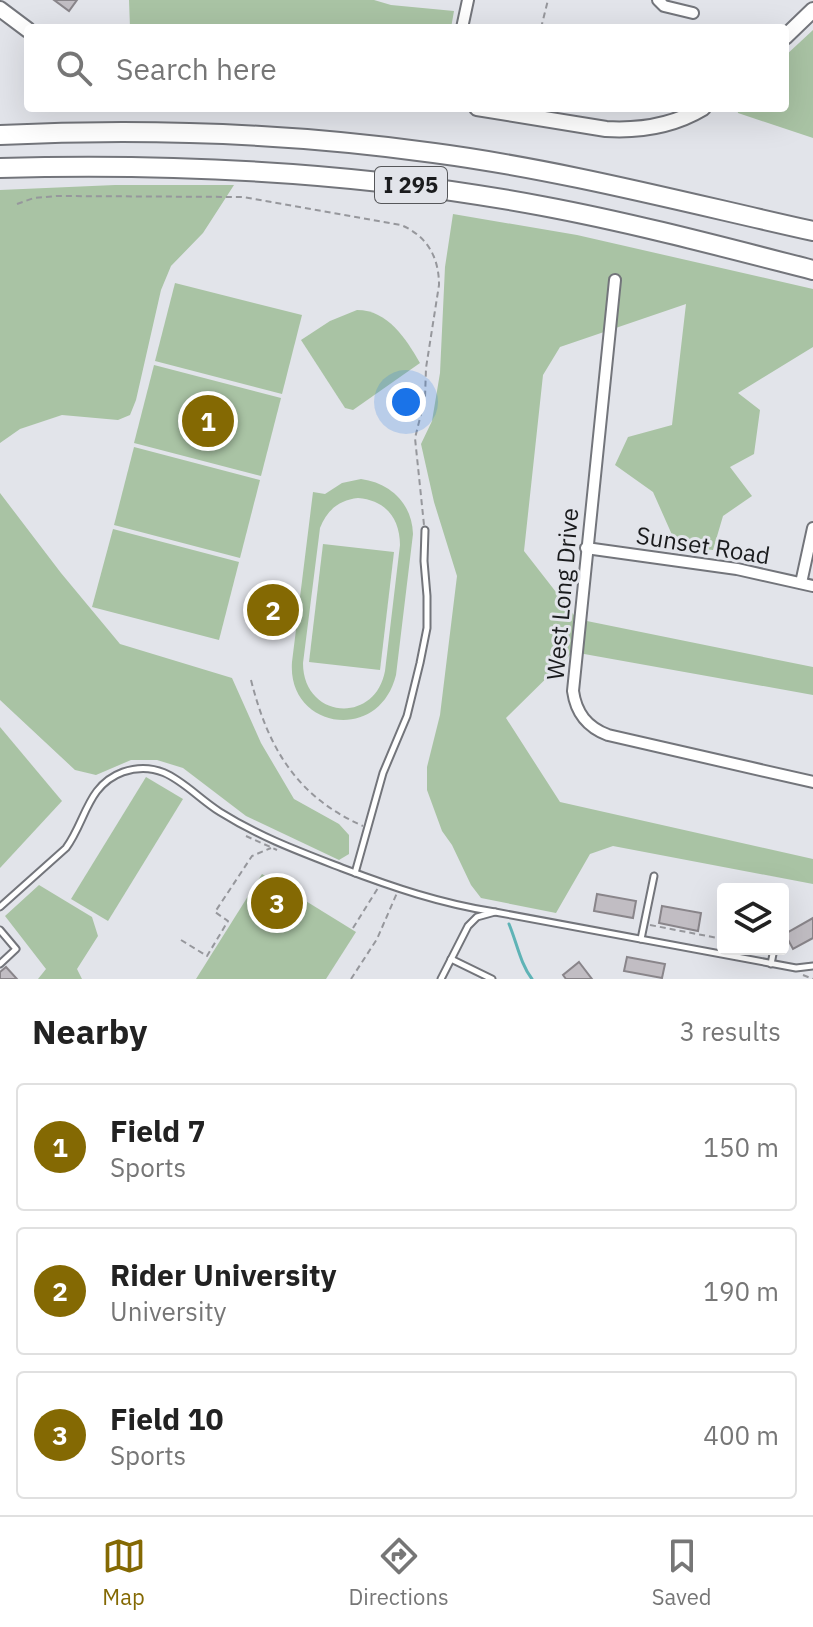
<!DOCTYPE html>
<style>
:root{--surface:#fff;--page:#f2f2f2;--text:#222;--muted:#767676;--line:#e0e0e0;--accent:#846903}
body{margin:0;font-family:"IBM Plex Sans",sans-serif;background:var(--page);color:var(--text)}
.controls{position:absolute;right:24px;bottom:24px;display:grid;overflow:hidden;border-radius:8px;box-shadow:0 8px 32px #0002}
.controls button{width:72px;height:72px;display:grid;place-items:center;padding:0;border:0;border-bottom:2px solid var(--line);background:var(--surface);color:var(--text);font:40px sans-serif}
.you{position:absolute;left:406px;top:402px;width:28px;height:28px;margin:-20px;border:6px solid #fff;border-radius:50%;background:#1a73e8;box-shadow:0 0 0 12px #1a73e833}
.badge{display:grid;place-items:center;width:52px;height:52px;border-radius:50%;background:var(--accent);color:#fff;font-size:26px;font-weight:700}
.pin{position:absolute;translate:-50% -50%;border:4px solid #fff;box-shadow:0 2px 8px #0006}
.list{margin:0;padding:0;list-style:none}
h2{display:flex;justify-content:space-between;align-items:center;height:104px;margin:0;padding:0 32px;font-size:34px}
h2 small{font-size:26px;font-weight:400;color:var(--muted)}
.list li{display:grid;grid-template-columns:52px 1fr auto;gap:24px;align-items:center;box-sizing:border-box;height:128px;margin:0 16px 16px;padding:0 16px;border:2px solid var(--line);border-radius:8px}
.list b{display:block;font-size:30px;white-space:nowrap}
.list p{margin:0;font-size:26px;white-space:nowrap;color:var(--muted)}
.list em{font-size:26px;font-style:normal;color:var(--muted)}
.icon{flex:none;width:44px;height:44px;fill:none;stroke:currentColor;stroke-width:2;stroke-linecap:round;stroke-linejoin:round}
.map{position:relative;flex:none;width:813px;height:979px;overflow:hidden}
.search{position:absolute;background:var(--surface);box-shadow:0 8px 32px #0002;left:24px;right:24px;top:24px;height:88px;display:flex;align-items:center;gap:20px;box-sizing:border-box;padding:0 28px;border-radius:8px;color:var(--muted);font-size:30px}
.sheet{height:536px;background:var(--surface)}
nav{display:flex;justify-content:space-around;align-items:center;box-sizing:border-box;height:112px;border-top:2px solid var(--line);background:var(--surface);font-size:22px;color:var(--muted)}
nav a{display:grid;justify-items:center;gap:4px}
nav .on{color:var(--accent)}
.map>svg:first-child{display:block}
.green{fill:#a9c3a4;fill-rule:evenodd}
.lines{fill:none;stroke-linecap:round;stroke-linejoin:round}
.stream{stroke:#5fb3b6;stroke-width:3}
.building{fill:#c1bdc3;stroke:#89858a;stroke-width:2}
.lane-casing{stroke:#73757b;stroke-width:9}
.street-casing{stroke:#73757b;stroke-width:14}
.secondary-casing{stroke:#73757b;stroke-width:18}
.highway-casing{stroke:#73757b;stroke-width:22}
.path{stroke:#96979c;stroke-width:2;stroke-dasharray:6 4;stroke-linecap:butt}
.lane{stroke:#fff;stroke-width:5}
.street{stroke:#fff;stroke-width:10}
.secondary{stroke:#fff;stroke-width:14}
.highway{stroke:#fff;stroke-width:18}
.labels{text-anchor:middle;stroke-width:6;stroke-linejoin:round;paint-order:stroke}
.shield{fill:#e2e4ea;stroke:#56575a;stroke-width:2}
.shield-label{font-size:22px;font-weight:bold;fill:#1a1b1d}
.street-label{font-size:24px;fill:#1a1b1d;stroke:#e2e4ea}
</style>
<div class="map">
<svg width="813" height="979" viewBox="0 0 813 979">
<rect width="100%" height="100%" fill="#e2e4ea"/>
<!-- green -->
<g class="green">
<path d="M129,0h245l17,5 63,6 -3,17h-321z"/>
<path d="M813,30v108l-75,-25 -1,-5h48v-52z"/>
<path d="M115,185h119l-31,48 -32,33 -10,24 -25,110 -6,15 -12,5 -56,-5 -42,14 -20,14v-253z"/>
<path d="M453,214l124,21 236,54v58l-75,46 22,17 -6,44 -24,13 22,29 -29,20 -10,34 -36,-4 -24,-54 -38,-27 13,-28 44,-12 14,-121 -126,43 -17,28 -19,176 53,68 236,48v28l-240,-43 -67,66 54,84 253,57v25l-200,-38 -23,8 -34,59 -75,-15 -10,-13 -19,-40 -10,-14 -15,-41v-23l13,-52 17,-139 -23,-74 -13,-58 11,-23 8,-48 5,-106z"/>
<path d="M175,283l127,32 -20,79 -127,-33z"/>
<path d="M357,310c31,0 49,29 63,53l-67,47 -8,-2 -44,-68 29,-19z"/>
<path d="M154,365l127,33 -20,78 -127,-33z"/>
<path d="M134,447l126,33 -20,78 -126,-33z"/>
<path d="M361,479c29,4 51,24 52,55l-17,141c-17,69 -109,54 -104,-13l21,-170 12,2 17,-11zM358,498c27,2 42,20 42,47l-15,126c-10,54 -82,48 -82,-8l17,-135c7,-18 19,-28 38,-30z"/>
<path d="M0,493l61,80 59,71 112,34 29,65 33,56 45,25 10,11v19l-10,6 -93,-44 -63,-48 -26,-8h-26l-35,15 -21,-5 -75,-70z"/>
<path d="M113,529l126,33 -20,78 -127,-33z"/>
<path d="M323,544l71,8 -14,118 -71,-8z"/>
<path d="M0,727l62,74 -62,67z"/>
<path d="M146,777l37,22 -75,122 -37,-22z"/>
<path d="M262,874l94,58 -30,47h-130z"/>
<path d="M39,885l53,32 6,19 -21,33 5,10h-44l8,-10 -41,-53z"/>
</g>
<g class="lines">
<!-- stream -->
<path class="stream" d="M509,924c8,19 11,39 23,55"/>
</g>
<!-- building -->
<g class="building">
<path d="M54,0h23l-8,11z"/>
<path d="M597,894l39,7 -3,17 -39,-7z"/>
<path d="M662,906l39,7 -3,18 -39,-8z"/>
<path d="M813,918v20l-20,11 -8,-15z"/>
<path d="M627,957l38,7 -3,14 -38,-7z"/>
<path d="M579,962l13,17h-26l-3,-4z"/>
<path d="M6,967l11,12h-17v-7z"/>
</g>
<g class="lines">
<!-- lane casing -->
<g class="lane-casing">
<g id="lane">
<path d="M355,873l28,-100 24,-57 13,-53 7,-35v-32l-3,-35 1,-31"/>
<path d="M0,907l66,-59c20,-27 21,-63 57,-76 43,-15 65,20 97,40 40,25 78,39 122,56 50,19 100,36 153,44"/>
<path d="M0,930l16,19 -16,15"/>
<path d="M641,939l13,-63"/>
<path d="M451,959l41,20"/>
<path d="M771,964l3,-15"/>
<path d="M441,979l27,-53 9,-9 18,-5 301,56 17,-2"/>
</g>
</g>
<!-- street casing -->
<g class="street-casing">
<g id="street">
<path d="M658,0l6,6 29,7"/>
<path d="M462,28l6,-28"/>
<path d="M615,280c-13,137 -29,274 -42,411 3,22 14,36 35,44l205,47"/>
<path d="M586,548l151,21 76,17"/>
<path d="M801,583l12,-55"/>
</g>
</g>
<!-- secondary casing -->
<g class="secondary-casing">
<g id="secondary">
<path d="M0,9l28,21"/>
<path d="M785,37l28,-27"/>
<path d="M477,108l129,21c34,2 67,-3 97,-21"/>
</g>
</g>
<!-- highway casing -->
<g class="highway-casing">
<g id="highway">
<path d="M0,135c145,-7 290,-2 434,18 128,17 253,50 379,78"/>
<path d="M0,168c182,-5 363,4 542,38 91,17 181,41 271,64"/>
</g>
</g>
<!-- path -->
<g class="path">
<path d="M541,28l7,-28"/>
<path d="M17,204l17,-6 23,-2 186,1 158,28c26,11 38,32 38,60l-13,83 -1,30 -10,40 9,87"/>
<path d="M251,680c17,68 46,117 112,146"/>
<path d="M246,836l31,14"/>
<path d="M650,925l73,14"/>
<path d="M353,928l25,-40"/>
<path d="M181,940l26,16 21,-35 -13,-9 37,-56 19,-8"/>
<path d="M803,975l10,4"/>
<path d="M351,979l26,-40 20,-46"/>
</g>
<!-- lane -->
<use href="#lane" class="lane"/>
<!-- street -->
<use href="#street" class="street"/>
<!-- secondary -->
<use href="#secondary" class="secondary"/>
<!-- highway -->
<use href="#highway" class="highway"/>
</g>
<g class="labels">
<!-- shield labels -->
<rect class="shield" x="375" y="167" width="72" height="36" rx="6"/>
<g class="shield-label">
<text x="411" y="193">I 295</text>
</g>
<!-- street labels -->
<g class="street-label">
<text transform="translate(703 546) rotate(9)" y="8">Sunset Road</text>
<text transform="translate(563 594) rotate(-85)" y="8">West Long Drive</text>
</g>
</g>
</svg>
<div class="controls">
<button><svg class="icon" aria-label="layers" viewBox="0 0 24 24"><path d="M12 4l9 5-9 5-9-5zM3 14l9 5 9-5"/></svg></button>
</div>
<div class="you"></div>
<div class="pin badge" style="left:208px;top:421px">1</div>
<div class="pin badge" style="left:273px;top:610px">2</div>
<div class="pin badge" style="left:277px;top:903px">3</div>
<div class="search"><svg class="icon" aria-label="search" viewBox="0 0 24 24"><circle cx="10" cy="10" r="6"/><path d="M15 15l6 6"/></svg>Search here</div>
</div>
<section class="sheet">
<h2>Nearby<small>3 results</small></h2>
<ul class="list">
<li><span class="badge">1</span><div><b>Field 7</b><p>Sports</p></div><em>150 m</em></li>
<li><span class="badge">2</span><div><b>Rider University</b><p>University</p></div><em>190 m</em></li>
<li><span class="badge">3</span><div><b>Field 10</b><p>Sports</p></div><em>400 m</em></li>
</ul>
</section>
<nav>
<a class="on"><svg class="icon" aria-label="map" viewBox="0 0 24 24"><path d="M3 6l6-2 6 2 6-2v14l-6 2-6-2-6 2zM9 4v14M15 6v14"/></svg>Map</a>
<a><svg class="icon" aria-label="directions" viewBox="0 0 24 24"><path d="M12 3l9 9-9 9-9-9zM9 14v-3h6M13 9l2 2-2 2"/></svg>Directions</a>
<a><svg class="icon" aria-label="saved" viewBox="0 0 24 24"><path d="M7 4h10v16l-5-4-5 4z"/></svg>Saved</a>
</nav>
